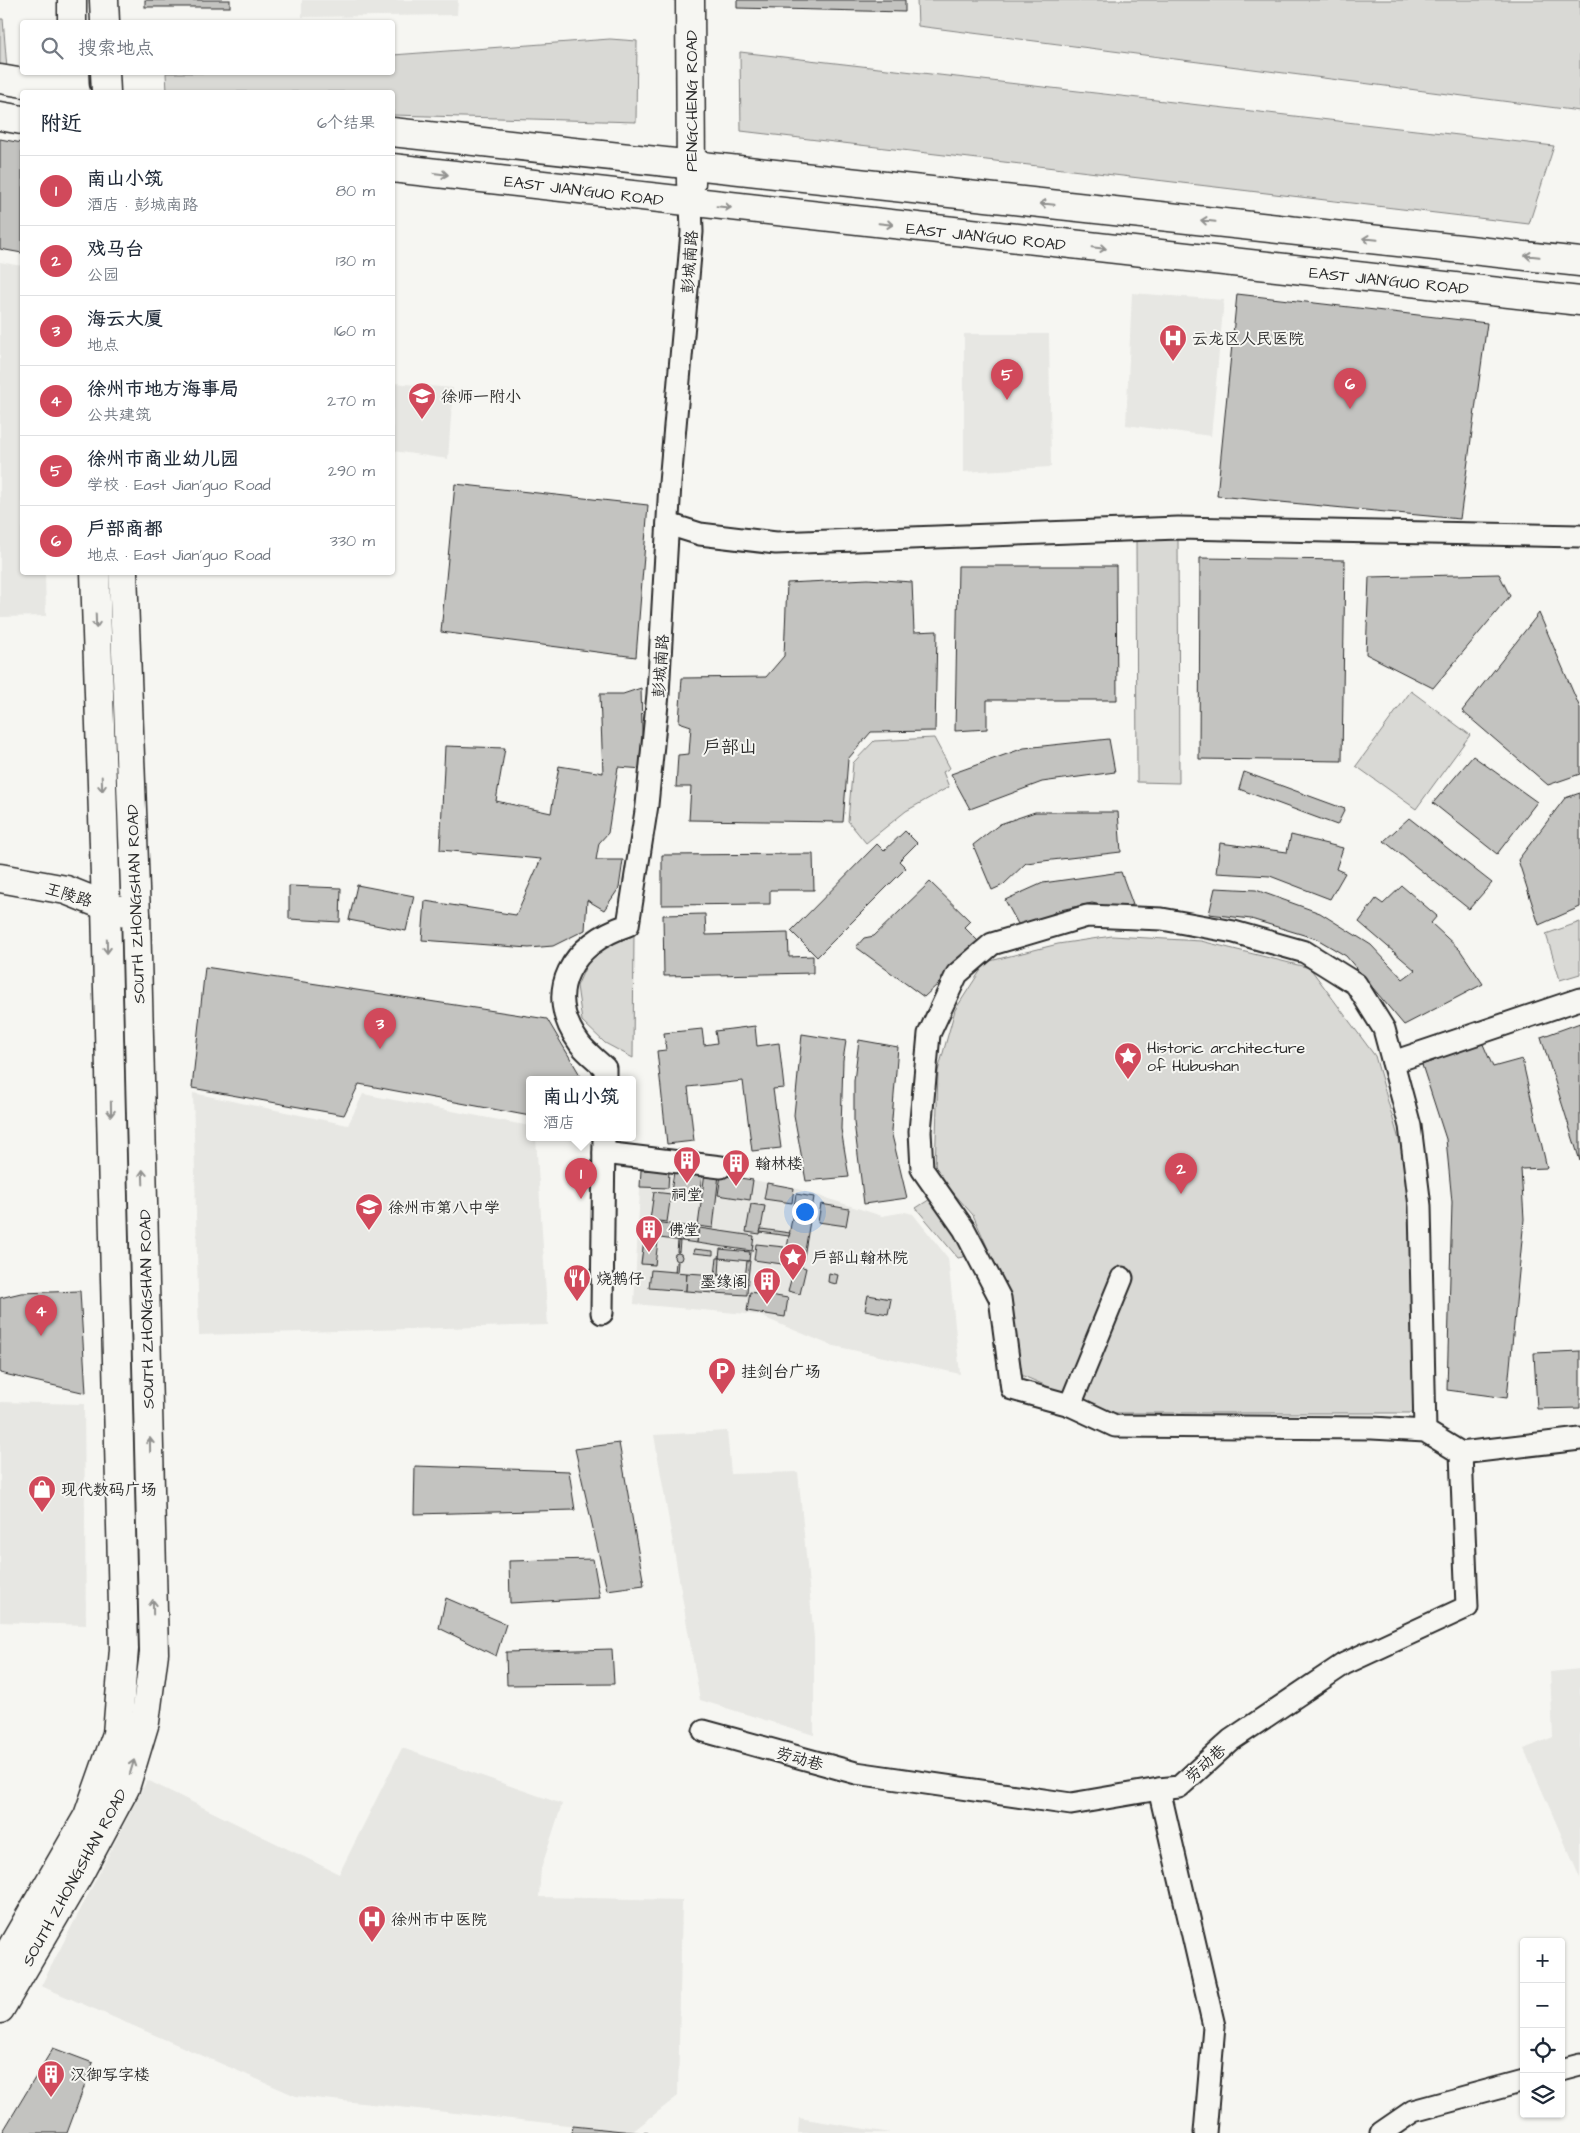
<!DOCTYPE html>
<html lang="zh">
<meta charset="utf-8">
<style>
:root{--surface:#fff;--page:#f6f6f7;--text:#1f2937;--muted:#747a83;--line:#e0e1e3;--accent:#d1495b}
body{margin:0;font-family:"Architects Daughter","LXGW WenKai TC",sans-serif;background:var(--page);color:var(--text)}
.controls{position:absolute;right:15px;bottom:15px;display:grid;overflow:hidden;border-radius:5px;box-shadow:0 1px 4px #0004}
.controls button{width:45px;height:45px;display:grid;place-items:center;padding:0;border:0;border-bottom:1px solid var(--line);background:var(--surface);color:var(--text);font:25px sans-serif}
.you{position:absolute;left:804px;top:1211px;width:18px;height:18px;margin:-12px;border:4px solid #fff;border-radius:50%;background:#1a73e8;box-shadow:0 0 0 8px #1a73e833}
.badge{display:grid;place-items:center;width:32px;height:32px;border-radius:50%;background:var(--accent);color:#fff;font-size:16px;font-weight:700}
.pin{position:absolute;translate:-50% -41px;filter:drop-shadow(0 1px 2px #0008)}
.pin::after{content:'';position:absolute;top:26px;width:18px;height:15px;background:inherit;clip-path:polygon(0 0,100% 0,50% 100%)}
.popup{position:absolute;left:526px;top:1076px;width:110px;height:65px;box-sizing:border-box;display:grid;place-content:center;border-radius:5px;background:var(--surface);filter:drop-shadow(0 1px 4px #0005);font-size:16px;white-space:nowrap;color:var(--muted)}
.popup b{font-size:19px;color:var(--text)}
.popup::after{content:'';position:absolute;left:50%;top:100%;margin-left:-10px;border:10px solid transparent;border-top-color:var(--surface)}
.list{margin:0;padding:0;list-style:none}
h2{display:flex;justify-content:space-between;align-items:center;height:65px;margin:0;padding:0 20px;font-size:21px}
h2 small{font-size:16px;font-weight:400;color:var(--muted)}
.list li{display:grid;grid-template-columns:32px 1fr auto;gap:15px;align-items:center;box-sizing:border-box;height:70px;padding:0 20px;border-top:1px solid var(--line)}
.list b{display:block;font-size:19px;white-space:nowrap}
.list p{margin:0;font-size:16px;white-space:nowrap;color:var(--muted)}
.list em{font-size:16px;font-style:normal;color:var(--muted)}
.icon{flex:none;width:28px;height:28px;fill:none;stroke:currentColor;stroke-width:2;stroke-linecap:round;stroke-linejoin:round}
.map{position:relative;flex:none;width:1580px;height:2133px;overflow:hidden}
.search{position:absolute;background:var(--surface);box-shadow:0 1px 4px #0004;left:20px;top:20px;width:375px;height:55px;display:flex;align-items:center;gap:12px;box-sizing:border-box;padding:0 18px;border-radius:5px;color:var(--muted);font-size:19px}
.panel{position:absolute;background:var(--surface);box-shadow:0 1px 4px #0004;left:20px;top:90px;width:375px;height:485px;border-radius:5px}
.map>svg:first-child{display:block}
.built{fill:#e7e7e3}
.green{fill:#d9d9d5;stroke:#828280}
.building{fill:#c3c3c0;stroke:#2b2b2b}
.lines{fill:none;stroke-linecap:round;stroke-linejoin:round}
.street-casing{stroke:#2b2b2b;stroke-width:25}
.secondary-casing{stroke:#2b2b2b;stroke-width:31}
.primary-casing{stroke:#2b2b2b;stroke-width:31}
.street{stroke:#f6f6f2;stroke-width:21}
.secondary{stroke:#f6f6f2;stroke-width:28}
.primary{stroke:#f6f6f2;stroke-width:28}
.oneway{stroke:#90908e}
.labels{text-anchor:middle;stroke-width:4;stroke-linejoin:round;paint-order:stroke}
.street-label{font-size:16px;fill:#2b2b2b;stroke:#f6f6f2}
.poi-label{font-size:16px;fill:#2b2b2b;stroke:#f6f6f2;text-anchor:start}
.neighbourhood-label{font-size:18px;fill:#2b2b2b;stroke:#f6f6f2}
</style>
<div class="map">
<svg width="1580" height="2133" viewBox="0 0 1580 2133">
<rect width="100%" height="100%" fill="#f6f6f2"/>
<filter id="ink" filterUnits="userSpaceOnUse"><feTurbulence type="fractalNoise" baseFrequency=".02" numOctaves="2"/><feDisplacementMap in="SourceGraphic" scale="10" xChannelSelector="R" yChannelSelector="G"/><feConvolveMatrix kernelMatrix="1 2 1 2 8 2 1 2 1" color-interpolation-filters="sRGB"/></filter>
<g filter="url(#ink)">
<!-- built -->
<g class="built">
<path d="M302,0h156l-1,15 -155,2z"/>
<path d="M0,262l22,4v306l23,1 1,43 -46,1z"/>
<path d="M1132,293l92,7 -13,136 -85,-11z"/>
<path d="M964,334h85l2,133 -87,5z"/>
<path d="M393,383l60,5 -5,71 -55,-8z"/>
<path d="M193,1093l155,32 15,-31 167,32v12h6l12,187 -349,10z"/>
<path d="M641,1170l64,2 48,8 41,8 88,28 23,-4 8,2 35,44 12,116 -130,-29 -72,-30 -124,-11z"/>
<path d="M0,1402l84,2 2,221 -86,-3z"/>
<path d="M727,1431l4,43 67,-2 16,166v97l-114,-35 -46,-265z"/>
<path d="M1580,1669v209l-56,-129 29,-12 -3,-65z"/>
<path d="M402,1748l160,56 -21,65 -2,28 143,3 -4,196 -46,36 -336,-36 -255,-110 106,-206 192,94z"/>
<path d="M799,2118l91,15h-92z"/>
</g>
<!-- green -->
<g class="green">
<path d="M917,0h663v111l-662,-85z"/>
<path d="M0,19h3l4,50 -7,-2z"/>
<path d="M610,39l27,2 -1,81 -243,-7 -1,-23h-225l-1,-19 226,-1 1,-17z"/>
<path d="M740,52l814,94 -25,78 -788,-93z"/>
<path d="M1136,536l42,1 1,246 -42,-1z"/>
<path d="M1411,691l59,44 -54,74 -60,-43z"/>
<path d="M934,738l16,30 -7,4 6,15 -43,24 -40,32 -18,-22 5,-58 21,-22z"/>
<path d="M1580,922v52l-20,6 -14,-46z"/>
<path d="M634,932l-1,126 -28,-15 -23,-22 -5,-35 15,-33z"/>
<path d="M1112,936l89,5 109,27 65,88 30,105 10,86 3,166h-308l-96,-41 -4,-74 -37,-83 -38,-43 3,-101 17,-61 31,-48 72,-18z"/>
<path d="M935,1196l37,59 -14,3 -42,-50z"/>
</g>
<!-- building -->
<g class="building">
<rect x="145" y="0" width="85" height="7"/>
<path d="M737,0h168v12l-168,-4z"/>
<path d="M0,139l22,4v110l-22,-4z"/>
<path d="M1237,294l250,29 -27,196 -243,-23z"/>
<path d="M455,484l193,21 -12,152 -195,-25z"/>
<path d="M1200,558l145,2 -3,201 -143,-2z"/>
<path d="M958,566h158l1,134h-130v29l-32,2z"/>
<path d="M1499,574l11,22 -77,92 -67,-34 3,-77z"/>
<path d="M868,579l44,3 2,50 23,-1 -2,100 -64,1 -23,27 -5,63 -154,-2 2,-33h-15l2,-32 11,-1 2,-28 -12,-4 3,-44 84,-1 18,-21 3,-73z"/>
<path d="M1539,613l41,95v66l-32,11 -86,-74z"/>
<path d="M641,688l2,81 -25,-2 -10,66 -9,10 -3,17h27l-4,28 -15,22 -17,-10 -2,30 -32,16 -24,2 -107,-8 3,-39 91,14 25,-56 -101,-9 5,-104 60,2 -9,53 55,12 8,-47 44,7 -3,-79h23z"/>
<path d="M1109,739l6,33 -73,10 -72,27 -19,-35 73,-26z"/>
<path d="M1473,756l64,46 -40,52 -64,-51z"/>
<path d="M1244,772l101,37 -8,16 -98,-36z"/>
<path d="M1580,793v114l-41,18 -21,-65 47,-62z"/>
<path d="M1035,812h83l3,40 -95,11 -23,22 -11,5 -19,-45 27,-21z"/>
<path d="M1409,818l83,65 -23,26 -85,-68z"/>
<path d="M905,831l12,12 -18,18 7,7 -89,89 -26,-26 86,-87 7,7z"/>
<path d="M1291,835l52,13 -7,21 9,4 -15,26 -60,-23 -54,-3 4,-30 67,9z"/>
<path d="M813,854l1,36h-44v14l-108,1v-50z"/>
<path d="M1121,872l12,33 -19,3 -22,-5 -36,8 -32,24 -19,-35 38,-17z"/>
<path d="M930,882l40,39 -6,6 17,17 -57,53 -68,-50 8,-9 10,-2z"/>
<path d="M357,885l57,11 -8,35 -57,-11z"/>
<path d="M289,886l52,2 -1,34 -51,-3z"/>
<path d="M1402,886l35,30 -6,7 29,27 23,34 -79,41 -58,-69 -29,-17 -66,-20 -42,-5 6,-26 41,2 64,23 51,32 32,34 12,-9 -56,-48 17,-23 7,5z"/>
<path d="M705,914l1,21 82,-2 1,24 24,-1v17l-149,3 -1,-61z"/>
<path d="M205,967l342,52 36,61h-53v36l-171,-32 -15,31 -152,-27z"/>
<path d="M1580,1023v138l-39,-124z"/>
<path d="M755,1026l2,20 22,-3 5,45 -11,1 8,59 -29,3 -9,-70 -55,6 6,54 -27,3 -10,-93 9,-1 -2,-17 38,-4 2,16 13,-2 -2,-12z"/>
<path d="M802,1034l44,7 -3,19 -2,69 8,48 -43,4 -12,-66z"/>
<path d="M859,1040l39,7 -7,84 16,67 -43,6 -10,-82v-41z"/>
<path d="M1482,1042l11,25 29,-8 25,109 -26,1 3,50 -17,179 -60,-8 5,-188 -6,-63 -24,-74z"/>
<path d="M641,1170l28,1 -1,17 -28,-1z"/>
<path d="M674,1172l28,3 -3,21 -28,-4z"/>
<path d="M705,1172l14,2 -6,54 -15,-2z"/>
<path d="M721,1175l32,5 -3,20 -32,-5z"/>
<path d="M767,1183l27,5 -2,15 -28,-4z"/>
<path d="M654,1192l17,2 -4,28 -17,-2z"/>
<path d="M796,1194l18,3 -11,66 -18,-3z"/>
<path d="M751,1204l14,2 -5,28 -14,-2z"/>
<path d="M821,1204l28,5 -3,17 -28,-4z"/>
<path d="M640,1220l44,6 -2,15 -44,-6z"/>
<path d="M684,1226l15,2 -2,15 -15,-2z"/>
<path d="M699,1228l55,8 -2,15 -55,-8z"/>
<path d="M761,1229l29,4 -1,3 -29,-4z"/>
<path d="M644,1240l14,1 -3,24 -14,-1z"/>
<path d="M678,1241h2l-1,11h-2z"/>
<path d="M756,1244l28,3 -2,17 -28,-4z"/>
<path d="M694,1249l19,2v4l-20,-2z"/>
<path d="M720,1249l30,3 -1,9 -30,-3z"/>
<circle cx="678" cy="1257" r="4"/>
<path d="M717,1258h3l-1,17h-4z"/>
<path d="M747,1261h3l-2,17h-3z"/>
<path d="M676,1262h2l-1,10h-2z"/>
<path d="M795,1265l11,3 -6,26 -12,-3z"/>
<path d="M651,1270l36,3 -1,18 -37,-3z"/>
<path d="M687,1273l28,2 -1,18 -28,-2z"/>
<path d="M829,1273l9,2 -2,9 -8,-2z"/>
<path d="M715,1275l33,3 -1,17 -33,-2z"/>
<path d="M80,1291l6,102 -86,-20v-75l21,-5z"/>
<path d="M750,1292l38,6 -3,19 -38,-6z"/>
<path d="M868,1295l23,4 -3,15 -23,-4z"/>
<path d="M1580,1351v57l-43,1 -3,-56z"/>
<path d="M619,1443l25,142 -37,5 -32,-141z"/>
<path d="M415,1466l154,5 6,39 -161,4z"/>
<path d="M593,1559l7,39 -90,5 -1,-42z"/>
<path d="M446,1598l60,26 -10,32 -57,-28z"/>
<path d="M612,1649l2,35 -107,1 -1,-33z"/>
<path d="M53,2048l40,15 -26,70h-65z"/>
<path d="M573,2126l59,6 16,1h-76z"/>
</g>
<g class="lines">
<!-- street casing -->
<g class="street-casing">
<g id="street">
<path d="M668,524l32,10 76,9 402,-15 402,8"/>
<path d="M1393,1062l187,-63"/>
<path d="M605,1080v-12c-8,-8 -18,-15 -25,-24 -39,-53 -7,-101 48,-119l19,-120 11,-111 12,-211 22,-251 -1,-29"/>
<path d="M604,1153l117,14"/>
<path d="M602,1313l2,-175"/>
<path d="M1070,1405l52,-127"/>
<path d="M1425,1431l-5,-225 -10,-80 -26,-97 -28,-45 -51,-32 -71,-20 -72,-13 -75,-3 -95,28 -35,30 -28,60 -9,97 2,38 42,60 36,69 12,91 58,16 45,21 257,2 53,3 36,22 119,-14"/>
<path d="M704,1731l152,42 215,31 88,-15 20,-2 52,-47 113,-76 123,-57 -6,-154"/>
<path d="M1159,1789l55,237 -9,107"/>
<path d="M1561,2070l19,-5"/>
<path d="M1381,2133l32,-22 111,-30"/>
</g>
</g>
<!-- secondary casing -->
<g class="secondary-casing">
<g id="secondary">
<path d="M690,0l1,183"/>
<path d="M0,79l76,13"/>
<path d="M0,116l22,4"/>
<path d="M392,132l1188,130"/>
<path d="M392,168l1188,133"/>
<path d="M0,878l66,12 40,16 30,9"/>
</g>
</g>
<!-- primary casing -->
<g class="primary-casing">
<g id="primary">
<path d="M72,0v22"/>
<path d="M104,0l1,22"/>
<path d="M74,72l1,20"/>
<path d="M105,72l1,20"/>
<path d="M0,1968l88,-152 29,-82 7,-85 -18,-743 -11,-334"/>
<path d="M0,2009l79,-135 46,-86 20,-66 9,-69 -18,-738 -13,-343"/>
</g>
</g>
<!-- street -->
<use href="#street" class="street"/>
<!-- secondary -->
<use href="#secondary" class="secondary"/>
<!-- primary -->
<use href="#primary" class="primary"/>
</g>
<!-- one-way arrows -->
<defs><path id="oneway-shaft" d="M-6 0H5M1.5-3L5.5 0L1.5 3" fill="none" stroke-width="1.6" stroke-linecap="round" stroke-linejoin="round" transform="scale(1.25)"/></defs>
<g class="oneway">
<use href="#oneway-shaft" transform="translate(441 174) rotate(7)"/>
<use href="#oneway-shaft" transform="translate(1047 204) rotate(-174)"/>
<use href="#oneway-shaft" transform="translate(724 207) rotate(6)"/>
<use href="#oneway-shaft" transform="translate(1208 221) rotate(-174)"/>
<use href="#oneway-shaft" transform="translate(886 224) rotate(6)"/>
<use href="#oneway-shaft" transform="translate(1370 239) rotate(-174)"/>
<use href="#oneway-shaft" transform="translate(1099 248) rotate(6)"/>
<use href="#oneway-shaft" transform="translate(1532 256) rotate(-174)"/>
<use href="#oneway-shaft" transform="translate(96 621) rotate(88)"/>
<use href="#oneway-shaft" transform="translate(102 784) rotate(88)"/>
<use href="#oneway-shaft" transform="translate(107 946) rotate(89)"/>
<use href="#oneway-shaft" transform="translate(111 1109) rotate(89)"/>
<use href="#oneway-shaft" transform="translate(143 1177) rotate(-92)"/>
<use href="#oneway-shaft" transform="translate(150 1445) rotate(-91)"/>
<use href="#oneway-shaft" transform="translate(153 1607) rotate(-91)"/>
<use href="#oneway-shaft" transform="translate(132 1767) rotate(-73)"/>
</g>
</g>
<!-- icons -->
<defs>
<g id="hospital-pin" transform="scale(1.4375)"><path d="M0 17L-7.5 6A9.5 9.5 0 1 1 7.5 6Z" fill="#d1495b" stroke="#f6f6f2"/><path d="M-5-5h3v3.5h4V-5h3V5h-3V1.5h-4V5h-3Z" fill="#fff"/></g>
<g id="school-pin" transform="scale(1.4375)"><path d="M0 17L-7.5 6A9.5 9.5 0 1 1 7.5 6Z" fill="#d1495b" stroke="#f6f6f2"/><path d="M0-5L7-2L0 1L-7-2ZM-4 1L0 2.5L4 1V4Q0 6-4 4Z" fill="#fff"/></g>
<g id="sight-pin" transform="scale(1.4375)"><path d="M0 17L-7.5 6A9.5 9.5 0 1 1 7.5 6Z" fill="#d1495b" stroke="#f6f6f2"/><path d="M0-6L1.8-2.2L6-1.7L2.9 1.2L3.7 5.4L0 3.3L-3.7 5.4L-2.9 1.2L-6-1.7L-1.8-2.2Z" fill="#fff"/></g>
<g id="building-pin" transform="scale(1.4375)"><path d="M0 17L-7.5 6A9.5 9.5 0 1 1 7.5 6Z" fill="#d1495b" stroke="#f6f6f2"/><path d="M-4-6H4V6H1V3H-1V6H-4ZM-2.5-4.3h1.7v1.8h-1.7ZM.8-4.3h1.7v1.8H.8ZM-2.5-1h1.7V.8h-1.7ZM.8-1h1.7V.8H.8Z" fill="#fff"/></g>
<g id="restaurant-pin" transform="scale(1.4375)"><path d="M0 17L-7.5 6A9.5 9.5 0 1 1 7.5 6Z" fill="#d1495b" stroke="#f6f6f2"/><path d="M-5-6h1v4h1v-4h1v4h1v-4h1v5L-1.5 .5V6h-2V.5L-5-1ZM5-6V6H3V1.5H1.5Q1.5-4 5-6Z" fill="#fff"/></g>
<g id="parking-pin" transform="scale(1.4375)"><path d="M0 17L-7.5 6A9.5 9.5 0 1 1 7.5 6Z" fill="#d1495b" stroke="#f6f6f2"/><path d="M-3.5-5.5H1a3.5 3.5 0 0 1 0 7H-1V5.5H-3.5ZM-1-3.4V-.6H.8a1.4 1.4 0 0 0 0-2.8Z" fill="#fff"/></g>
<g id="shop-pin" transform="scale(1.4375)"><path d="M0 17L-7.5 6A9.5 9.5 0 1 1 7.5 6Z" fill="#d1495b" stroke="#f6f6f2"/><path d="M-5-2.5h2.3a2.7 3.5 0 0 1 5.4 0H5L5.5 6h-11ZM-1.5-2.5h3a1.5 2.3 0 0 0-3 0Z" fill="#fff"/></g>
</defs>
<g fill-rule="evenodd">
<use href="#hospital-pin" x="1173" y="338"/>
<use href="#school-pin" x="422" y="396"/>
<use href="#sight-pin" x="1128" y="1056"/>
<use href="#building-pin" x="687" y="1160"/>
<use href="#building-pin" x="736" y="1163"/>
<use href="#school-pin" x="369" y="1207"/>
<use href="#building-pin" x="649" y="1229"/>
<use href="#sight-pin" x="793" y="1257"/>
<use href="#restaurant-pin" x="577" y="1278"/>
<use href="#building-pin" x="767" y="1281"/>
<use href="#parking-pin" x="722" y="1371"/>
<use href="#shop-pin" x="42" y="1489"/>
<use href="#hospital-pin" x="372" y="1919"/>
<use href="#building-pin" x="51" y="2074"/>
</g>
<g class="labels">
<!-- street labels -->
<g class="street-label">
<text transform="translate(691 101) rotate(-90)" y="6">PENGCHENG ROAD</text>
<text transform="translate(584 190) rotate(7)" y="6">EAST JIAN'GUO ROAD</text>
<text transform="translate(986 236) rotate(6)" y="6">EAST JIAN'GUO ROAD</text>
<text transform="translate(689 262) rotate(-86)" y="6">彭城南路</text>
<text transform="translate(1389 280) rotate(6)" y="6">EAST JIAN'GUO ROAD</text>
<text transform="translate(660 666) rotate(-86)" y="6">彭城南路</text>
<text transform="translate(69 894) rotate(17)" y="6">王陵路</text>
<text transform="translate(135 904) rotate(-92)" y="6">SOUTH ZHONGSHAN ROAD</text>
<text transform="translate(146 1309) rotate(-91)" y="6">SOUTH ZHONGSHAN ROAD</text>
<text transform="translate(800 1758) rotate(16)" y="6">劳动巷</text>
<text transform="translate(1205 1763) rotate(-42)" y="6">劳动巷</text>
<text transform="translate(74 1877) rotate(-61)" y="6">SOUTH ZHONGSHAN ROAD</text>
</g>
<!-- poi labels -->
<g class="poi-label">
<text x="1192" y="344">云龙区人民医院</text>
<text x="441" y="402">徐师一附小</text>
<text x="1147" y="1053">Historic architecture<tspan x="1147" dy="18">of Hubushan</tspan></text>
<text x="755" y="1169">翰林楼</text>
<text x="687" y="1200" text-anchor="middle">祠堂</text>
<text x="388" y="1213">徐州市第八中学</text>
<text x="668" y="1235">佛堂</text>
<text x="812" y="1263">户部山翰林院</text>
<text x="596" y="1284">烧鹅仔</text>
<text x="748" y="1287" text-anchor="end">墨缘阁</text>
<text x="741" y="1377">挂剑台广场</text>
<text x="61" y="1495">现代数码广场</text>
<text x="391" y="1925">徐州市中医院</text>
<text x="70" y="2080">汉御写字楼</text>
</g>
<!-- neighbourhood labels -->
<g class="neighbourhood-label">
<text x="730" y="753">户部山</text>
</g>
</g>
</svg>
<div class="controls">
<button>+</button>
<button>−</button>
<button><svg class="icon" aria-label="locate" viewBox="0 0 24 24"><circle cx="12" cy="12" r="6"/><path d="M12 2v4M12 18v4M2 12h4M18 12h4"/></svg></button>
<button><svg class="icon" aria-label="layers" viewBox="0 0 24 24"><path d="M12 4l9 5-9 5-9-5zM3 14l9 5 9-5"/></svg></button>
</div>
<div class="you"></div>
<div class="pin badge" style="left:581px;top:1199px">1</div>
<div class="popup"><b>南山小筑</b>酒店</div>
<div class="pin badge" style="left:1181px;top:1194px">2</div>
<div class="pin badge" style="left:380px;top:1049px">3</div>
<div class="pin badge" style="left:41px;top:1336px">4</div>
<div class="pin badge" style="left:1007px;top:400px">5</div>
<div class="pin badge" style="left:1350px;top:409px">6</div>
<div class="search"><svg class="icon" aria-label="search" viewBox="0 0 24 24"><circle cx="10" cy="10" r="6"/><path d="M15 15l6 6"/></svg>搜索地点</div>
<section class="panel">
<h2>附近<small>6个结果</small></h2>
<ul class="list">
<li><span class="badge">1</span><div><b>南山小筑</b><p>酒店 · 彭城南路</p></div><em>80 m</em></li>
<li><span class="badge">2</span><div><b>戏马台</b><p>公园</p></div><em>130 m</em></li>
<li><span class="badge">3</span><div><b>海云大厦</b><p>地点</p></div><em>160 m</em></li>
<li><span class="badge">4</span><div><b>徐州市地方海事局</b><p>公共建筑</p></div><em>270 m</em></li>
<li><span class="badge">5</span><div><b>徐州市商业幼儿园</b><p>学校 · East Jian'guo Road</p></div><em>290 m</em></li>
<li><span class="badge">6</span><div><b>户部商都</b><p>地点 · East Jian'guo Road</p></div><em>330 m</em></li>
</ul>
</section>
</div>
